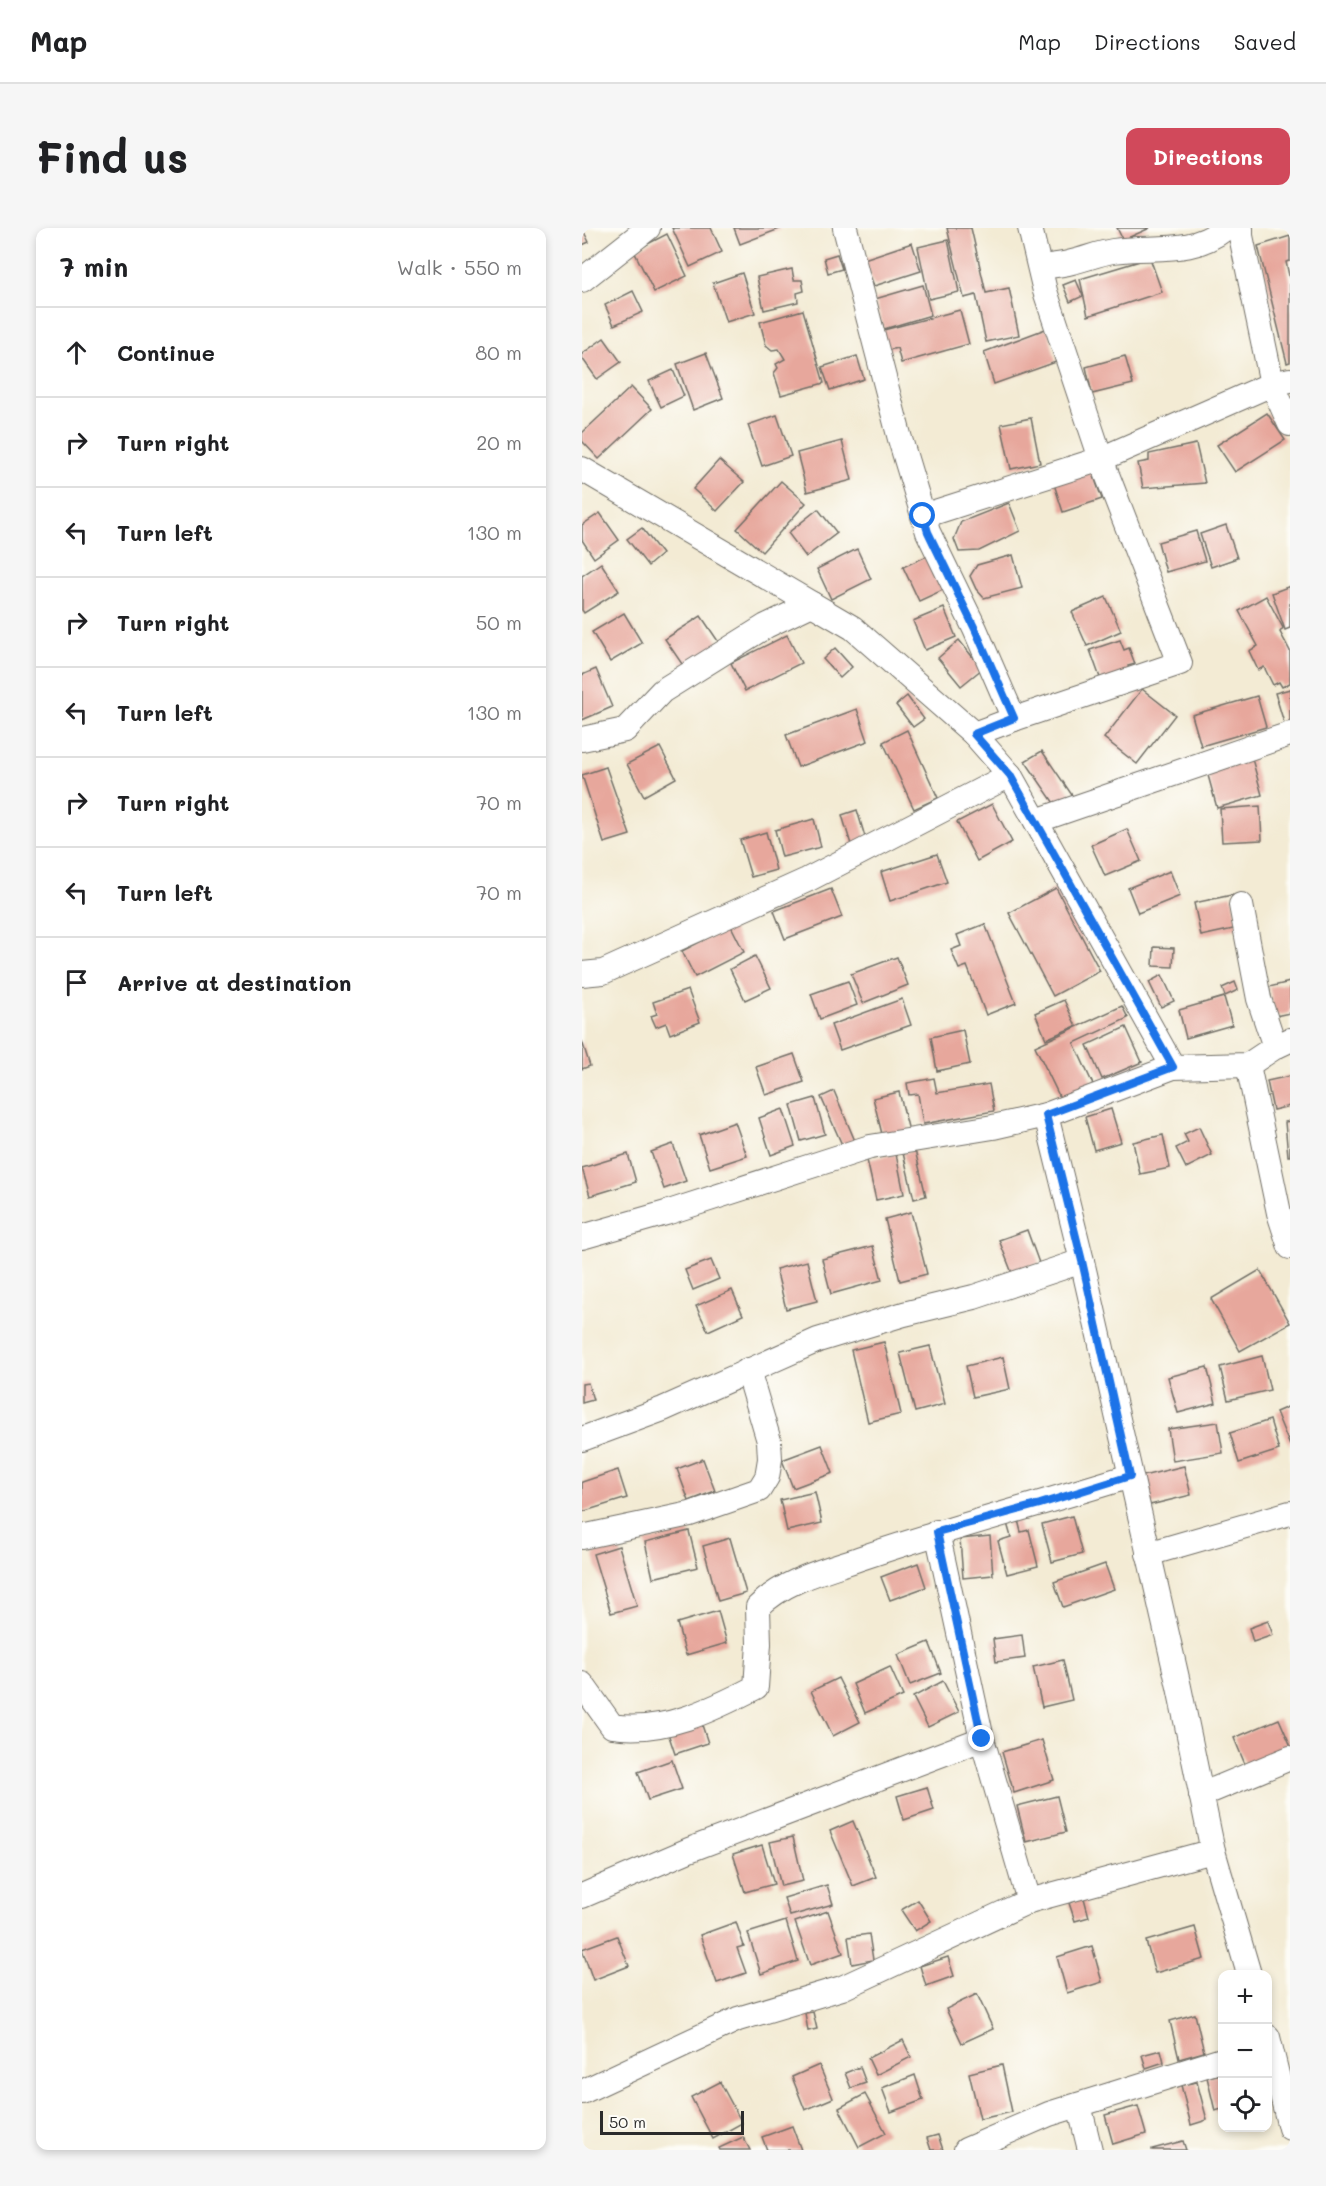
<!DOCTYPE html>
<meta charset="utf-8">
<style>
:root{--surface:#fff;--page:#f6f6f6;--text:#202124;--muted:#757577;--line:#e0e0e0;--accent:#d1495b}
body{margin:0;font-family:Mali,sans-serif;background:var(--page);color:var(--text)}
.controls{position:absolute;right:18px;bottom:18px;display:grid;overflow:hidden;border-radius:12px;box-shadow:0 3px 9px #0003}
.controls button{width:54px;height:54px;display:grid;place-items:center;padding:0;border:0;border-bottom:2px solid var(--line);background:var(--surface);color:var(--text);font:30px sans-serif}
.scale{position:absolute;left:18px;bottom:15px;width:144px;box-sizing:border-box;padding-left:6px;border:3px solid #2b2b2b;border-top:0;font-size:16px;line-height:21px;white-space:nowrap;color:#2b2b2b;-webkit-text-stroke:4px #fdfcf7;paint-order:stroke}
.stop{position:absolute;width:18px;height:18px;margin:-14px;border:4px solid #1a73e8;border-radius:50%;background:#fff}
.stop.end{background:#1a73e8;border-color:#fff;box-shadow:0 2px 6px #0008}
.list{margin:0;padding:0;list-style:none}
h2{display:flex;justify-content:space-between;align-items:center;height:78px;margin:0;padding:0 24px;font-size:26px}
h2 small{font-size:20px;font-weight:400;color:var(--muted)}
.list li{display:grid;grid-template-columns:39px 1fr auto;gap:18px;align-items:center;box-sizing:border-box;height:90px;padding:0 24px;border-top:2px solid var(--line)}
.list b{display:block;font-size:22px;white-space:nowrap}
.list em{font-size:20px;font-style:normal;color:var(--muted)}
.icon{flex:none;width:33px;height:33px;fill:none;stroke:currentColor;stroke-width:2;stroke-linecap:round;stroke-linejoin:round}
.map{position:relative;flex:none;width:708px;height:1922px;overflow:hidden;border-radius:12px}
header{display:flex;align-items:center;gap:36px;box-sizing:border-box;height:84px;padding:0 30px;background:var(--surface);border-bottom:2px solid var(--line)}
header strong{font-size:28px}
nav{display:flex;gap:33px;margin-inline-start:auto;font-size:21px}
.intro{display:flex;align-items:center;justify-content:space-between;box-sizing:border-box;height:144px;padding:0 36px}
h1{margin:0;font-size:42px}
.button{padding:15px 27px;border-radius:12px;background:var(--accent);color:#fff;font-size:21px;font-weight:700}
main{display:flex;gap:36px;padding:0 36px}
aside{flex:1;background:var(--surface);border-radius:12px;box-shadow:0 3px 9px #0003}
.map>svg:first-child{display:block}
.building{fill:#e7a79c}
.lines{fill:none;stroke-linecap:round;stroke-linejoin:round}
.minor-casing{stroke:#716e66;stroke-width:26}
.minor{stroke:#fff;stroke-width:24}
.route{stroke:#1a73e8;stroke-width:8}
</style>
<header>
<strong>Map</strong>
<nav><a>Map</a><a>Directions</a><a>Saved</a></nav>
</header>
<div class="intro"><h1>Find us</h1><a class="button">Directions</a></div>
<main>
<aside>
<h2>7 min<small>Walk · 550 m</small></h2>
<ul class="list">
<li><svg class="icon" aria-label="ahead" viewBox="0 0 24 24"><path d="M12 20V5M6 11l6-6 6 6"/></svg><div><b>Continue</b></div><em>80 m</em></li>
<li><svg class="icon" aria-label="right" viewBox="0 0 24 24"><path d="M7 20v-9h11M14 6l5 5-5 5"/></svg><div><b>Turn right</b></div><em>20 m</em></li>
<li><svg class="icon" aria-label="left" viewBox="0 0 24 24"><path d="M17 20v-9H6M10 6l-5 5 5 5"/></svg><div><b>Turn left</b></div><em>130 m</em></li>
<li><svg class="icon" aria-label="right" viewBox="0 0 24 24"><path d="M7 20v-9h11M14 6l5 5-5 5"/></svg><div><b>Turn right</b></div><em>50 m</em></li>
<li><svg class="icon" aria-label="left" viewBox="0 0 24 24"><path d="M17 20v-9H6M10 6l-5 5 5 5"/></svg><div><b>Turn left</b></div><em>130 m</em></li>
<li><svg class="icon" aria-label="right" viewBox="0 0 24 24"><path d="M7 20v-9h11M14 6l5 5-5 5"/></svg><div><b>Turn right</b></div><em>70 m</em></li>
<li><svg class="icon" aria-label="left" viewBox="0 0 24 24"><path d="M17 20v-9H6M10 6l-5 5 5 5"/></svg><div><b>Turn left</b></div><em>70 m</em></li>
<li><svg class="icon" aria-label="arrive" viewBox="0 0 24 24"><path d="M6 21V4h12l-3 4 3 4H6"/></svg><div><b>Arrive at destination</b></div></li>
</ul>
</aside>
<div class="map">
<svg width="708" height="1922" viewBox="0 0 708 1922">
<rect width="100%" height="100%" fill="#fdfcf7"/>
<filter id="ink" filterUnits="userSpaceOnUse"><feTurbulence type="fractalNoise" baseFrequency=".0167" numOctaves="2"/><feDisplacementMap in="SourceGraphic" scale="12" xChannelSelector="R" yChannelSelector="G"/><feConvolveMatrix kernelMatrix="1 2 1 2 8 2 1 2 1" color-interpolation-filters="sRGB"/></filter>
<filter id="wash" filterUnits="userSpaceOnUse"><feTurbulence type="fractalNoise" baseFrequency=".008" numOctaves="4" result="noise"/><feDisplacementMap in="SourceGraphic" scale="24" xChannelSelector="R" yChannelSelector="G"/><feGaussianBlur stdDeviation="1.35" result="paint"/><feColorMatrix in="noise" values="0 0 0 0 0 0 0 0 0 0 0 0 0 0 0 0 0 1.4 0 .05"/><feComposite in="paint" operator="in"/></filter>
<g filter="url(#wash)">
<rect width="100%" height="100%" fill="#f3ebd4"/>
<g id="blocks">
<!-- building -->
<g class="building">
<path d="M0,0l7,14 -7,3z"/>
<path d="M90,0h39l11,24 -32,15z"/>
<path d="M152,0h48l-42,16z"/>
<path d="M365,0h24l15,65 23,-5 10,47 -33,7 -10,-47 -12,3z"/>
<path d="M535,0h33l-27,12z"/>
<path d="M85,6l20,42 -33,16 -20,-41z"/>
<path d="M708,8v25l-4,1 4,18v82l-3,1 -29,-117z"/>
<path d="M366,12l11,52 -30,7 -11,-52z"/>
<path d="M330,15l9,28 -47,15 -10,-27z"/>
<path d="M255,26l5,15 -14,4 -4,-15z"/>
<path d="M568,30l12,34 -74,24 -8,-37z"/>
<path d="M210,41l2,11h8l2,11 -7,2 1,9 -34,8 -7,-33z"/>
<path d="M160,45l13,40 -29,9 -13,-39z"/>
<path d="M494,52l7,16 -13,6 -7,-17z"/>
<path d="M341,57l8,30 -47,14 -9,-30z"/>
<path d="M51,63l10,21 -29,13 -9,-20z"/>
<path d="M221,82l21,73 -43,12 -7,-22 4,-5 -2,-4 9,-5 -6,-10 -7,1 -6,-5 -6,-23z"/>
<path d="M378,82l9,34 -68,19 -4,-15 -12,3 -5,-20z"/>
<path d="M466,100l8,34 -62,22 -10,-32z"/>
<path d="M22,110l17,24 -24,17 -15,-21v-4z"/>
<path d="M124,125l17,45 -30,12 -16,-46z"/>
<path d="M275,128l7,23 -34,11 -8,-23z"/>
<path d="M543,128l8,28 -41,10 -6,-27z"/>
<path d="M91,142l11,26 -23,11 -12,-26z"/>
<path d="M49,159l21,22 -53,50 -17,-18v-8z"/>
<path d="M685,185l18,27 -50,32 -18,-27z"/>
<path d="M195,187l14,41 -29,10 -14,-41z"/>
<path d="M449,190l9,45 -29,6 -10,-45z"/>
<path d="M260,213l10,39 -45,12 -10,-39z"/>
<path d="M614,216l9,39 -62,5 -5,-25 11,-2v-7z"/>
<path d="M137,232l25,22 -27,29 -24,-22z"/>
<path d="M509,240l11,31 -39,13 -10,-31z"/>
<path d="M199,253l25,22 -44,49 -25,-23z"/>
<path d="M427,275l11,28 -41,20 -20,1 -5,-13 7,-17z"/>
<path d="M236,281l19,24 -31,24 -18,-24z"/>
<path d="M18,285l19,27 -25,18 -12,-18v-15z"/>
<path d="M644,297l11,33 -26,9 -11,-33z"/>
<path d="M60,300l20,26 -14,12 -21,-27z"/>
<path d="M614,303l9,30 -39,11 -8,-30z"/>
<path d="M275,321l14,30 -40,20 -14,-30z"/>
<path d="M431,327l9,33 -38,10 -8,-9 -6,-13 7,-11z"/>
<path d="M345,328l16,34 -24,11 -16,-34z"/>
<path d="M19,335l18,28 -35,22 -2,-3v-34z"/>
<path d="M708,358v42l-5,2 -13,-37z"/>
<path d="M684,368l17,32 -3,4 10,19v32l-8,4 -3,-5 -6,3 -9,-18 -6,3 -9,-19 9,-5 -19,-35z"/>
<path d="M524,369l15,34 -34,15 -15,-34z"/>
<path d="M362,380l12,29 -31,13 -12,-29z"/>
<path d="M42,385l18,30 -32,19 -18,-30z"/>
<path d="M119,388l19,28 -36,23 -19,-28z"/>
<path d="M205,407l14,28 -56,28 -14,-28z"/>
<path d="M377,412l23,29 -21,17 -23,-28z"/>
<path d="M538,412l4,10 5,-2 6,16 -7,2 4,10 -29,10 -13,-36z"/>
<path d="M253,420l17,19 -12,11 -17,-19z"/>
<path d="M14,441l16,38 -30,13v-45z"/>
<path d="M560,461l33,26 -38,49 -33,-26z"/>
<path d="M708,461v35l-5,2 -10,-33z"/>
<path d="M325,468l17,23 -11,8 -17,-22z"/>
<path d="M675,468l9,31 -65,19 -9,-31z"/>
<path d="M275,481l11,32 -70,26 -12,-32z"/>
<path d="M325,502l31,68 -24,11 -31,-67z"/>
<path d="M78,519l16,31 -32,18 -17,-32z"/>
<path d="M460,523l32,47 -16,11 -33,-48z"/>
<path d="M669,527l11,40 -45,13 -11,-40z"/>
<path d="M24,539l24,68 -26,8 -22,-68z"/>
<path d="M410,576l20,38 -35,19 -20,-39z"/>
<path d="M678,578l2,34 -40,2 -2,-33z"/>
<path d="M275,582l11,37 -15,4 -11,-36z"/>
<path d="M232,591l7,28 -39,10 -7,-27z"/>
<path d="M545,601l14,32 -36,15 -14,-31z"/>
<path d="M184,604l10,38 -25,7 -11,-37z"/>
<path d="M355,626l10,28 -57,19 -9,-29z"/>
<path d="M588,643l10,25 -42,17 -10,-25z"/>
<path d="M474,660l44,83 -47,25 -44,-83z"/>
<path d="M249,661l11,28 -57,22 -11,-28z"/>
<path d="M650,667l6,33 -37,8 -7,-33z"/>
<path d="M403,696l31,79 -30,12 -19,-49 -8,3 -8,-19 10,-4 -4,-11z"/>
<path d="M149,698l13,26 -49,25 -13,-26z"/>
<path d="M572,719l20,1 -1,19 -20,-1z"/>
<path d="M173,728l16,32 -26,12 -15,-31z"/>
<path d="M315,729l11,28 -45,18 -12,-29z"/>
<path d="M580,747l12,26 -13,6 -12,-25z"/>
<path d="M266,753l9,24 -37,14 -9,-25z"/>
<path d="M653,754l3,8 -13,6 -3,-8z"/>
<path d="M708,754v31l-15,3 -6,-29z"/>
<path d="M106,762l12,32 -30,12 -4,-11 -10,4 -5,-11 6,-2 -4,-12z"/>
<path d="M642,769l8,28 -46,13 -7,-28z"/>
<path d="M320,771l9,26 -71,25 -9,-25z"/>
<path d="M482,772l12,26 -30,13 -11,-26z"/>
<path d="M540,778l6,12 -54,25 21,46 -32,15 -28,-58z"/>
<path d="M544,799l16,35 -40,17 -15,-34z"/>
<path d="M381,802l7,34 -33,7 -6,-34z"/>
<path d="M0,813l8,25 -8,3z"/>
<path d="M212,826l10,28 -38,13 -10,-28z"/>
<path d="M708,848v30l-17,4 -6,-29z"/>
<path d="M352,850l3,15 52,-9 5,27 -71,13 -5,-30 -9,1 -2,-12z"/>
<path d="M252,863l21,50 -12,6 -22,-50z"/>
<path d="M317,864l10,39 -26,7 -10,-40z"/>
<path d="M233,870l10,36 -24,7 -10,-36z"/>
<path d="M201,881l12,37 -24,9 -12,-37z"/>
<path d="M529,881l10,33 -27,8 -9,-33z"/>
<path d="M708,893v35h-2l-3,-34z"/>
<path d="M153,894l12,34 -37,12 -11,-33z"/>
<path d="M617,899l13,28 -26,13 -10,-20 12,-6 -4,-8z"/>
<path d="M581,907l7,33 -30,6 -7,-32z"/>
<path d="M91,916l13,37 -22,8 -13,-37z"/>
<path d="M333,922l11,46 -12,3 -11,-46z"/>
<path d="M46,926l8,28 -46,14 -8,-28z"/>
<path d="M314,926l8,40 -28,6 -9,-40z"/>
<path d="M329,984l16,62 -27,7 -15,-62z"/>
<path d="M445,1002l12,33 -27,10 -13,-33z"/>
<path d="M291,1018l9,34 -51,14 -9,-35z"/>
<path d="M129,1032l8,19 -26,11 -8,-20z"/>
<path d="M225,1033l10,40 -31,8 -10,-40z"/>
<path d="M678,1042l30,53 -50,28 -29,-52z"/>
<path d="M150,1062l11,25 -35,16 -12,-25z"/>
<path d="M302,1114l17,72 -33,8 -17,-72z"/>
<path d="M348,1118l15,58 -30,8 -15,-59z"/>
<path d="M680,1128l8,34 -42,10 -8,-33z"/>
<path d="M421,1129l7,32 -37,8 -7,-31z"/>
<path d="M625,1139l9,36 -38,10 -10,-36z"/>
<path d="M6,1155l5,17 -11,3v-19z"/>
<path d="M708,1178v40l-14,-34z"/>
<path d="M688,1192l9,30 -40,13 -9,-30z"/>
<path d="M636,1194l5,31 -50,8 -5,-32z"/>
<path d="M240,1217l11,28 -40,15 -11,-28z"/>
<path d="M121,1231l12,32 -26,10 -12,-32z"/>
<path d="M602,1238l7,29 -41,10 -7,-29z"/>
<path d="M36,1242l9,28 -45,14v-30z"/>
<path d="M233,1264l7,31 -35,8 -7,-31z"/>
<path d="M490,1288l10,38 -30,8 -10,-38z"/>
<path d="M436,1292l3,12 8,-2 9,36 -31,8 -9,-33 13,-4 -4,-14z"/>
<path d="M107,1303l9,36 -45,11 -8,-36z"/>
<path d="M408,1308l3,39 -30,3 -3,-39z"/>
<path d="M148,1310l16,55 -28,8 -15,-55z"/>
<path d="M37,1318l18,60 -26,7 -18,-59z"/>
<path d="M336,1335l8,24 -36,13 -9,-23z"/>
<path d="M523,1336l9,25 -51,18 -9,-25z"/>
<path d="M136,1383l9,32 -41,12 -9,-32z"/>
<path d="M686,1393l5,14 -20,7 -4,-14z"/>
<path d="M440,1407l3,23 -29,4 -3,-23z"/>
<path d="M347,1414l12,31 -31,12 -12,-30z"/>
<path d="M481,1432l9,40 -30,7 -9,-40z"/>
<path d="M308,1439l13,29 -38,17 -12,-29z"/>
<path d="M256,1450l22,44 -27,14 -22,-45z"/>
<path d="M361,1453l16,31 -31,15 -15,-30z"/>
<path d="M118,1491l8,24 -33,11 -8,-24z"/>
<path d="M697,1491l11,25v7l-43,18 -13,-31z"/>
<path d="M460,1512l12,40 -40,13 -12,-41z"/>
<path d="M90,1532l10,29 -34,11 -10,-28z"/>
<path d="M345,1559l7,23 -30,10 -7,-24z"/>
<path d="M475,1568l9,36 -40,10 -9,-36z"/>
<path d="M271,1593l23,56 -23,9 -23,-55z"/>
<path d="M211,1609l10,44 -22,5 -11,-44z"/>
<path d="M180,1617l12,39 -29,8 -12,-38z"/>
<path d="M245,1657l6,19 -43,12 -6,-18z"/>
<path d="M502,1670l5,19 -14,4 -6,-18z"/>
<path d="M336,1672l13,21 -16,10 -14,-21z"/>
<path d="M246,1683l15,42 -33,12 -15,-43z"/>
<path d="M204,1693l12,40 -37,13 -13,-41z"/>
<path d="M154,1694l8,24 -7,2 9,25 -29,10 -17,-48z"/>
<path d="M613,1699l9,32 -49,14 -9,-32z"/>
<path d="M287,1706l4,26 -21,4 -4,-27z"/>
<path d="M35,1708l12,30 -36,14 -11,-31z"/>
<path d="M510,1718l10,36 -35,11 -10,-36z"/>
<path d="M366,1729l6,19 -28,10 -6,-20z"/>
<path d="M395,1766l16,35 -31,14 -16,-34z"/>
<path d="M231,1784l4,17 -9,2 -3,-18z"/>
<path d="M613,1786l9,38 -25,7 -9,-38z"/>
<path d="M321,1812l8,17 -35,18 -8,-17z"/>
<path d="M579,1822l3,12 -18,6 -4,-13z"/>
<path d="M237,1837l14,33 -28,12 -13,-33z"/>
<path d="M420,1837l10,47 -32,7 -11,-46z"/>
<path d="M278,1839l6,16 -15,5 -6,-15z"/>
<path d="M640,1846v35l-7,2 -8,-34z"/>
<path d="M333,1847l8,25 -32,12 -9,-24z"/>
<path d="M138,1854l22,41 -29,16 -22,-42z"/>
<path d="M615,1854l10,38 -16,5 -10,-40z"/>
<path d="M283,1866l21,39 -27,14 -20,-39z"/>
<path d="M556,1878l8,28 -33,10 -8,-29z"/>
<path d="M210,1898l9,24h-34l-5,-13z"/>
<path d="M356,1907l5,15h-12l-4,-12z"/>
<path d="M161,1909l7,13h-30l-1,-2z"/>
<path d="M601,1913l3,9h-34v-1z"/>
</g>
</g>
</g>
<g filter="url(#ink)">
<use href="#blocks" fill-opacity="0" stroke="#716e66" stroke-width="1.5"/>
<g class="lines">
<!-- minor casing -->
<g class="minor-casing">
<g id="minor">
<path d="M263,0l55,211 28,93 47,97 39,90"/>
<path d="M659,0v8l31,148 18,40"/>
<path d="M458,39c10,-1 22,-2 32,-5 14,-3 27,-9 41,-11 42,-6 77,5 113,-23"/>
<path d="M0,52l66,-52"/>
<path d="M0,241l271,159 121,106 36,41 163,292"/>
<path d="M341,288l178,-57 -56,-168 -15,-63"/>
<path d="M392,506l40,-15 166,-56 -79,-204 171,-75 18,-4"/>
<path d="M0,511l43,-9 37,-39 104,-65 46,-22"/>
<path d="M454,593l254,-87"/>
<path d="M659,677l18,94 16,48"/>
<path d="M0,746l21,-2 204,-92 203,-105"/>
<path d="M666,837l31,148 11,34"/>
<path d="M464,887l36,146 97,426 34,164 36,123"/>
<path d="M0,1009l84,-24 204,-66 123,-20 53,-12 127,-48 75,-2 27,-18 15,-7"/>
<path d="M0,1211l81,-30 155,-69 86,-26 70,-17 108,-36"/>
<path d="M355,1304l45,207 47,162"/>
<path d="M0,1309l108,-23 69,-24 8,-13 3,-18 -1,-18 -21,-71"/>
<path d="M566,1326l142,-41"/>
<path d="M0,1456l30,42c51,8 100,-16 144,-39l3,-43 -1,-37c28,-28 69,-37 106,-50 88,-30 177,-53 266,-81"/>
<path d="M619,1567l89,-37"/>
<path d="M0,1668l107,-46 293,-111"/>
<path d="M686,1809l22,91"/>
<path d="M0,1864l156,-73 104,-31 187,-87 184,-50"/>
<path d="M497,1877l11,45"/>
<path d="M384,1922l83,-36 173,-54"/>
</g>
</g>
<!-- minor -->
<use href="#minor" class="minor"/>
</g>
</g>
<g class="lines" filter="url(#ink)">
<!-- route -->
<path class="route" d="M341,288l5,16 47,97 39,89 -40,16 36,41 163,292 -127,48 36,146 48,215 -90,28 -103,28 45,207"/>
</g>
</svg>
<div class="controls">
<button>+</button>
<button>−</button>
<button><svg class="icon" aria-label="locate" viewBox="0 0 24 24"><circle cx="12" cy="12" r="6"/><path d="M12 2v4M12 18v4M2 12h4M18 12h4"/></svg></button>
</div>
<div class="scale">50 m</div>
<div class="stop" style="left:341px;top:288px"></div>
<div class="stop end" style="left:400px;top:1511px"></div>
</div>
</main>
